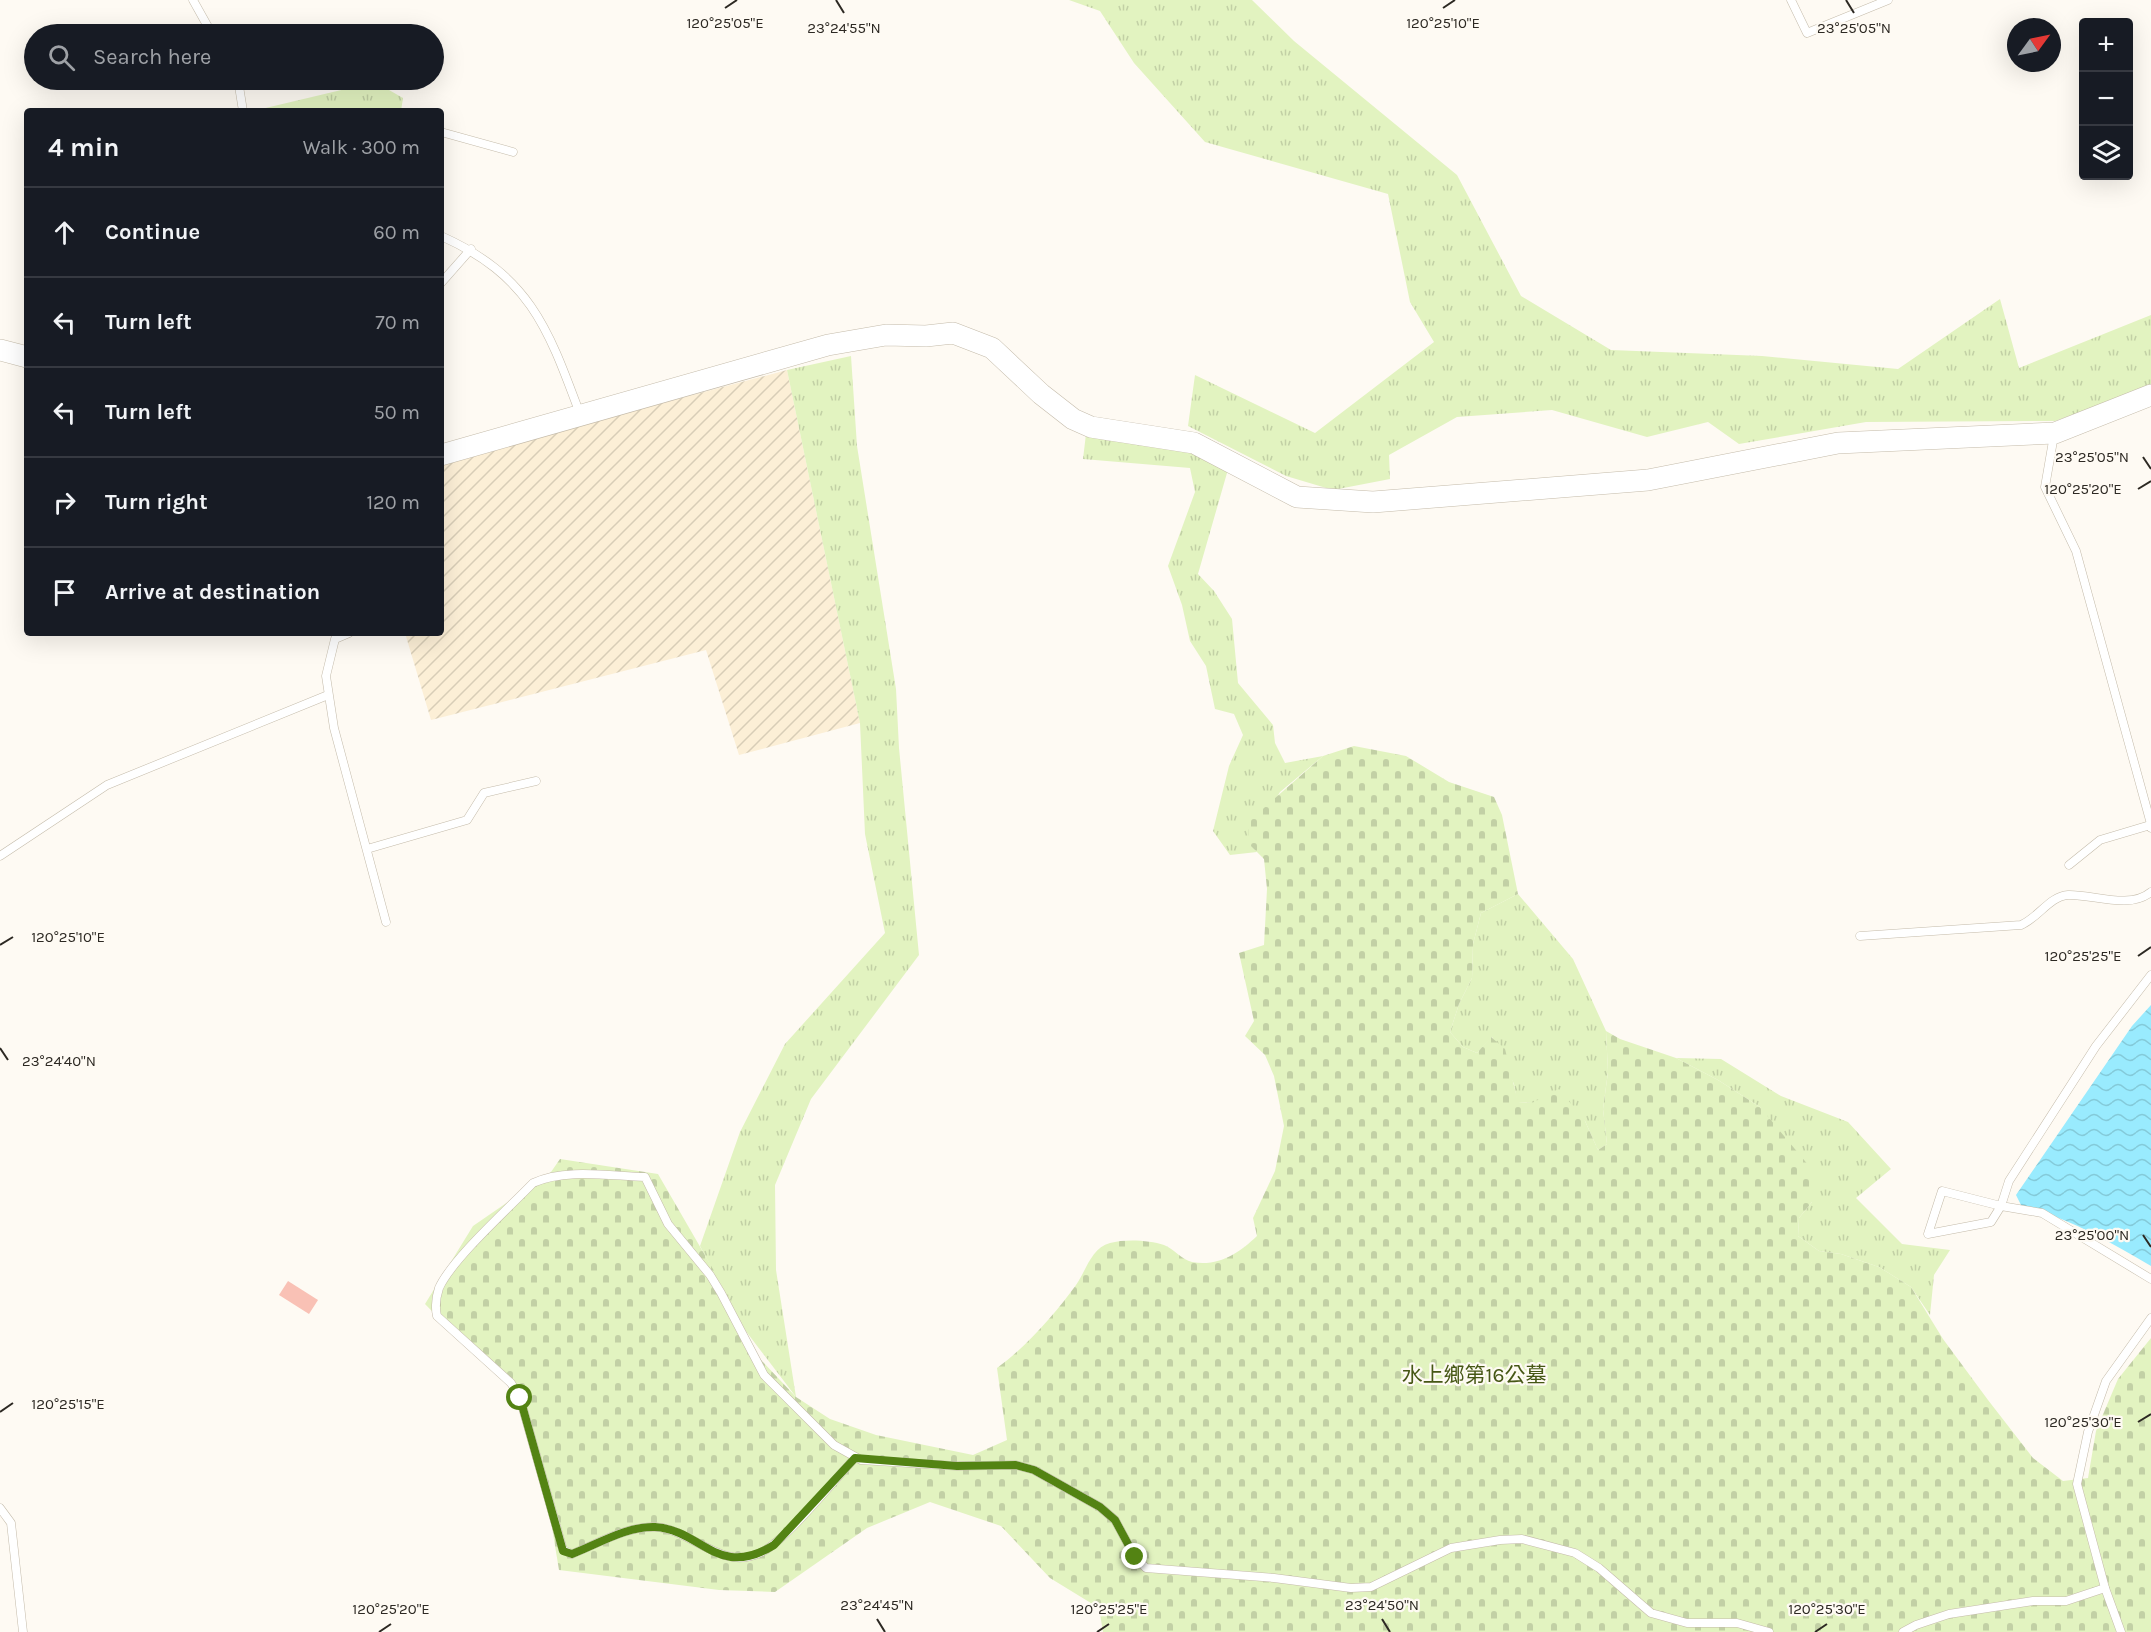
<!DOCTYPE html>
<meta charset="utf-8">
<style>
:root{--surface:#171b24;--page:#20242c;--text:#f1f3f6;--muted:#9ea1a6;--line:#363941}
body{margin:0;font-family:Karla,"Noto Sans TC",sans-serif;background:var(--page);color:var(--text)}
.controls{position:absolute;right:18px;top:18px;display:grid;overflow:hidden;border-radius:6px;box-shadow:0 6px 24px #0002}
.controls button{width:54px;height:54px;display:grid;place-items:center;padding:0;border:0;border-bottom:2px solid var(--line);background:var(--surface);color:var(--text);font:30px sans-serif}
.compass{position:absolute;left:2007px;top:18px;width:54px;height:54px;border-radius:50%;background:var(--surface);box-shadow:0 6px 24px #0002;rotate:57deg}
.stop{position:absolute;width:18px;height:18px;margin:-14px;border:4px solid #538313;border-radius:50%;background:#fff}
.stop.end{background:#538313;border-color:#fff;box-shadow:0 2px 6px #0008}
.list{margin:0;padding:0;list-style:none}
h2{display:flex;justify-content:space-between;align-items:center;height:78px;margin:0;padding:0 24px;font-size:26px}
h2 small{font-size:20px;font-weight:400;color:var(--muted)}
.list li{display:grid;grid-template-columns:39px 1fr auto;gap:18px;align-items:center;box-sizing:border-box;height:90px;padding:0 24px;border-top:2px solid var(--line)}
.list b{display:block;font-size:22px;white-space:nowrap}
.list em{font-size:20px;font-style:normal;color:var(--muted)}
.icon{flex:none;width:33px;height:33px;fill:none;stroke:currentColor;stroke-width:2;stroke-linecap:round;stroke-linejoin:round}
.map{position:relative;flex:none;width:2151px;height:1632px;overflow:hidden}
.search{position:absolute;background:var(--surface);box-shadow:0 6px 24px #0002;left:24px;top:24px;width:420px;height:66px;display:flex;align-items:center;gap:15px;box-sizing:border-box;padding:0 21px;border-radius:33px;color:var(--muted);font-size:22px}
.panel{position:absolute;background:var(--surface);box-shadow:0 6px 24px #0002;left:24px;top:108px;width:420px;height:528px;border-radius:6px}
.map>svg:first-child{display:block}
.industrial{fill:url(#industrial-furrows)}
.grass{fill:url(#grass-tufts)}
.cemetery{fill:url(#cemetery-stones)}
.water{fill:url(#water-waves)}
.building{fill:#f9c1b5}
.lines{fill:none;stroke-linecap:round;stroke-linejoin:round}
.lane-casing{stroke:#c4bbaa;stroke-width:9}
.secondary-casing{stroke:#c4bbaa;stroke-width:22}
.lane{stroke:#fff;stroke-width:8}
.secondary{stroke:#fff;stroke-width:21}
.route{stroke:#538313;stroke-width:8}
.ticks{fill:none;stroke:#2d2923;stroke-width:2}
.labels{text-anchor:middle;stroke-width:4.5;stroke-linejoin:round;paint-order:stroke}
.park-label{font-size:21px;fill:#465715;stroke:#fefaf3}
.ticks-label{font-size:15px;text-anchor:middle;fill:#2d2923;stroke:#fefaf3;stroke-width:4.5;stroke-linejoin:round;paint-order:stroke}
</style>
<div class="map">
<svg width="2151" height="1632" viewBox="0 0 2151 1632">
<defs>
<pattern id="industrial-furrows" width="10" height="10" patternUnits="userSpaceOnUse" patternTransform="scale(1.5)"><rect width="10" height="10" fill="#fcefd6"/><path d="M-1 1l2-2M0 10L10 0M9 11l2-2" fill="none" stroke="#d8cdb7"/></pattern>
<pattern id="grass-tufts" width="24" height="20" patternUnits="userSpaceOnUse" patternTransform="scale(1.5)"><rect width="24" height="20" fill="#e2f3c0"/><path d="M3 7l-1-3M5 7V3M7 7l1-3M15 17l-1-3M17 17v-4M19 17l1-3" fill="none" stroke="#c2d0a5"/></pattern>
<pattern id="cemetery-stones" width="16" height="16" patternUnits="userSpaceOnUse" patternTransform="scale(1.5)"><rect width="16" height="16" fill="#e2f3c0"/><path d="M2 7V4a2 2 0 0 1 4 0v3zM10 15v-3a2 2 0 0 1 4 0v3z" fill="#c2d0a5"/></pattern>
<pattern id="water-waves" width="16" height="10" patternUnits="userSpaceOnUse" patternTransform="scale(1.5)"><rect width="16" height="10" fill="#99ebfe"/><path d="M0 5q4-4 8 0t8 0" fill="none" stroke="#84cad9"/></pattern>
</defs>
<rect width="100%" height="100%" fill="#fefaf3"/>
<!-- industrial -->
<path class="industrial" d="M787,370l73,353 -121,32 -33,-105 -275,70 -26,-87h36v-171z"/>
<!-- grass -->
<g class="grass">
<path d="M1069,0h183l42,41 163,134 64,121 90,54 151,6 136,13 102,-70 19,69 132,-53v72l-96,34 -189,1 -127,22 -31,-22 -61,15 -95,-27 -95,7 -68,38 1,24 -57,11 -47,-14 -98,-50 7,-51 120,58 119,-91 -24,-40 -22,-108 -183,-52 -71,-79 -34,-52z"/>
<path d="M375,82l28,16 -2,13h-148z"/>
<path d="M851,356l6,90 39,243 3,59 20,207 -108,144 -36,86 1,85 20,127 -51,-67 -45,-84 40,-114 45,-88 100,-111 -20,-99 -5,-111 -73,-353z"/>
<path d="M1086,434l99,12 44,20 -31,108 16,17 18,28 6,64 35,42 2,18 10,20 38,-7 -43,36 -31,51 8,9 -27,3 -17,-24 16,-65 14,-31 -9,-21 -19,-5 -9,-43 -16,-25 -8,-36 -14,-39 27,-74 -5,-24 -107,-9z"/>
<path d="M1518,894l55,65 33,72 2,41 -5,37 4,35 -9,6 -13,-29 -53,-18 -15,-1 -3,-18 -22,-47 -15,16 -14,-6 -13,-15 9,-28 13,-26 1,-34 8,-31z"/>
<path d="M1676,1058l45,1 60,37 67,26 43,47 -35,29 46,46 48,6 -16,25 -4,40 -19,-28 -32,-20 -38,-13 -22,-3 -21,-15 1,-18 13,-16 -52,-95 -42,-27z"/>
</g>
<!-- cemetery -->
<path class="cemetery" d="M1354,746l52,10 43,26 45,15 8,18 16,79 -37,19 -8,31 -1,34 -13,26 -9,28 13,15 14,6 14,-16 14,12 13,53 14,1 27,-14 26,32 13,29 9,-6 -4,-35 5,-37 -2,-41 14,8 56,19 42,22 42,27 54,65 -2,30 -13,16 -1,18 21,15 22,3 38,13 32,20 32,52 45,61 45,58 30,23 25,-3 8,-47 22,-52 33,-41v294h-1048l-4,-24 -49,-30 -49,-52 -71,-24 -63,26 -92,64 -56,-2 -160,-20 -19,-115 -27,-68 -51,-45 -37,-38 48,-78 78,-54 9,-13 98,15 59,102 26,65 53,56 34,22 46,16 97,20 34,-15 -10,-72c28,-20 59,-55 79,-83 10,-14 15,-37 34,-42 15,-4 39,-3 54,2 10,4 18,15 28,17 27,5 47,-9 65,-26l-4,-18 22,-47 9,-45 -10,-50 -9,-21 -20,-19 9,-15 -15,-68 25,-8 3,-56 -3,-30 -15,-15v-23l74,-65z"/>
<!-- water -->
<path class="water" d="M2151,1005v261c-42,-25 -83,-48 -130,-61l-5,-10 116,-169z"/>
<!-- building -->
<path class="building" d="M288,1281l30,19 -9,14 -30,-19z"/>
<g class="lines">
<!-- lane casing -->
<g class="lane-casing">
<g id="lane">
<path d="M193,0l19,34"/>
<path d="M1791,0l16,33 81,-33"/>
<path d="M238,80l5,31"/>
<path d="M441,132l72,20"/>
<path d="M441,236c89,40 107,92 139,178"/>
<path d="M441,283l30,-34"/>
<path d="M2054,435l-9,52 31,64 75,273"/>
<path d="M349,633l-14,6 -9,37 8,52 52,194"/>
<path d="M367,849l100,-29 17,-27 52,-12"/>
<path d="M0,856l107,-71 221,-90"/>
<path d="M2069,865l31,-25 50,-15 1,3"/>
<path d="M1860,936l161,-11c17,-7 29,-29 47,-30 25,-1 61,15 83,-3"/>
<path d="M2151,975l-55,71 -87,135 -8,25 -10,16 -63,12 14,-43 59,15 41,7 109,66"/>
<path d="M855,1458c-20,21 -70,83 -93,94 -41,21 -69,-23 -107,-25 -28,-1 -58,17 -83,27l-9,-4 -43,-152 -9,-15 -74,-67c-2,-9 -1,-19 2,-28 13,-29 70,-80 94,-105 32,-15 77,-7 112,-6l23,47 42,51 11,18 43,82 70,70 27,15 96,6 59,-1 18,5 66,37 15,13 20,37 11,11 128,10 77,10 20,-1 80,-39 49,-8 22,-1 53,14 24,15 52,45 36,10h50l32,9"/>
<path d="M0,1508l11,15 12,109"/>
<path d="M1903,1632l13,-7 33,-11 84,-13h33l39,-13"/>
<path d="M2121,1632l-16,-44 -28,-104 11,-52 18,-51 45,-63"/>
</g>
</g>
<!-- secondary casing -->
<g class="secondary-casing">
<g id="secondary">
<path d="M0,350l27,7"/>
<path d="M441,455l387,-110 58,-10 40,1 27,-3 39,15 49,46 32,25 18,8 103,16 103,54 76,5 275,-22 190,-37 217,-10 96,-38"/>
</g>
</g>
<!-- lane -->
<use href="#lane" class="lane"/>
<!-- secondary -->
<use href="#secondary" class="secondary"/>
</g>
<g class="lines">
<!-- route -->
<path class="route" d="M520,1398l43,153 9,3c26,-10 55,-28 83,-27 47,3 63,53 119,18l81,-87 102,8 59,-1 18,5 66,37 15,13 20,37"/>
</g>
<!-- ticks -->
<path class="ticks" d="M836,0l8,13M1846,0l8,13M725,8l12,-8M1443,8l12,-8M2143,457l8,12M2138,489l13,-8M0,945l13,-8M2138,956l13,-9M0,1048l8,12M2143,1235l8,12M0,1412l13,-9M2138,1422l13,-8M877,1619l8,13M1382,1619l8,13M379,1632l12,-8M1097,1632l12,-8M1815,1632l12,-8"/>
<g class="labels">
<!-- park labels -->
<g class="park-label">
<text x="1474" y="1382">水上鄉第16公墓</text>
</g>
</g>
<g class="ticks-label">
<text x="725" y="28">120°25'05"E</text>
<text x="1443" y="28">120°25'10"E</text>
<text x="844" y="33">23°24'55"N</text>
<text x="1854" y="33">23°25'05"N</text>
<text x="2092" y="462">23°25'05"N</text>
<text x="2083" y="494">120°25'20"E</text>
<text x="68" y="942">120°25'10"E</text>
<text x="2083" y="961">120°25'25"E</text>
<text x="59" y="1066">23°24'40"N</text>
<text x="2092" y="1240">23°25'00"N</text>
<text x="68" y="1409">120°25'15"E</text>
<text x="2083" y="1427">120°25'30"E</text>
<text x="877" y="1610">23°24'45"N</text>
<text x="1382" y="1610">23°24'50"N</text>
<text x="391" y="1614">120°25'20"E</text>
<text x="1109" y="1614">120°25'25"E</text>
<text x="1827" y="1614">120°25'30"E</text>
</g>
</svg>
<div class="controls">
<button>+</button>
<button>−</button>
<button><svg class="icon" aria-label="layers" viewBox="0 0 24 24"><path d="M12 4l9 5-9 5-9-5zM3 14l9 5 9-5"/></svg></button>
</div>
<svg class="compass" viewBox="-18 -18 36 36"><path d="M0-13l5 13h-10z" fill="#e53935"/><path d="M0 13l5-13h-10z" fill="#9ea1a6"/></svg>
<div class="stop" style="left:520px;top:1398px"></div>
<div class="stop end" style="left:1135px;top:1557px"></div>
<div class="search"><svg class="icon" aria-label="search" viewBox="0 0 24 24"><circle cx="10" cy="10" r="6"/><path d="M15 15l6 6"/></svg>Search here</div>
<section class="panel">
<h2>4 min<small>Walk · 300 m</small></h2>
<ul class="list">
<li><svg class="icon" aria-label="ahead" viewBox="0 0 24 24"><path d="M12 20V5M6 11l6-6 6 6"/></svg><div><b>Continue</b></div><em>60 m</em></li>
<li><svg class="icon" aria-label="left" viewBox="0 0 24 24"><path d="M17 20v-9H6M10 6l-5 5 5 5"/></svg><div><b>Turn left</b></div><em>70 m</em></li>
<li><svg class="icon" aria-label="left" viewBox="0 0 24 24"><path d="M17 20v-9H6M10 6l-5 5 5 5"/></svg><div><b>Turn left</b></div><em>50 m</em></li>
<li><svg class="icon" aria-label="right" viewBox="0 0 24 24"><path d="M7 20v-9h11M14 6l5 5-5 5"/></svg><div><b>Turn right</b></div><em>120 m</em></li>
<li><svg class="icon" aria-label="arrive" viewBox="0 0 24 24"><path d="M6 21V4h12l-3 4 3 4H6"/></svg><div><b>Arrive at destination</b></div></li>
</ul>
</section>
</div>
